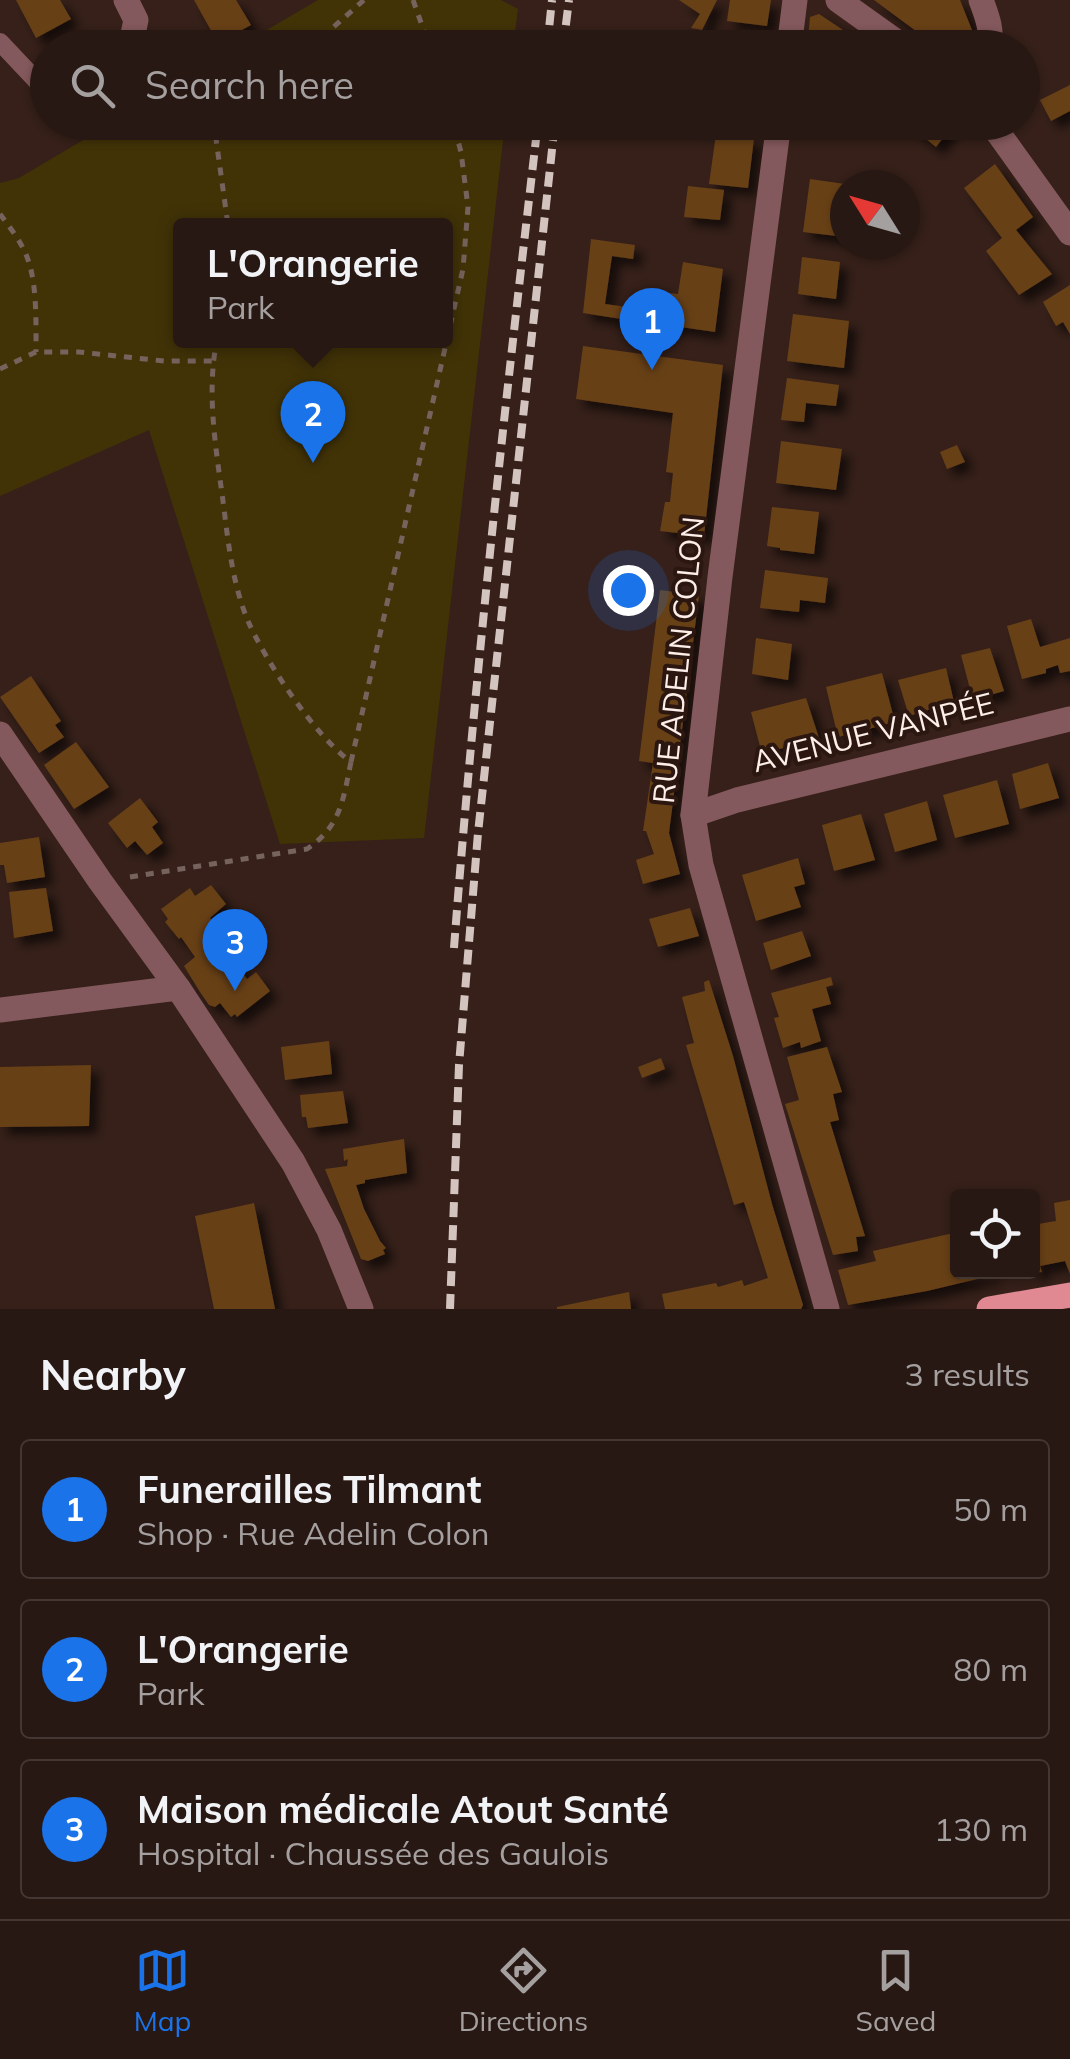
<!DOCTYPE html>
<meta charset="utf-8">
<style>
:root{--surface:#281813;--page:#30211c;--text:#f1f3f6;--muted:#a5a0a0;--line:#443733;--accent:#1a73e8}
body{margin:0;font-family:Mulish,sans-serif;background:var(--page);color:var(--text)}
.controls{position:absolute;right:30px;bottom:30px;display:grid;overflow:hidden;border-radius:10px;box-shadow:0 2px 8px #0004}
.controls button{width:90px;height:90px;display:grid;place-items:center;padding:0;border:0;border-bottom:2px solid var(--line);background:var(--surface);color:var(--text);font:50px sans-serif}
.compass{position:absolute;left:830px;top:170px;width:90px;height:90px;border-radius:50%;background:var(--surface);box-shadow:0 2px 8px #0004;rotate:307deg}
.you{position:absolute;left:628px;top:590px;width:35px;height:35px;margin:-25px;border:8px solid #fff;border-radius:50%;background:#1a73e8;box-shadow:0 0 0 15px #1a73e833}
.badge{display:grid;place-items:center;width:65px;height:65px;border-radius:50%;background:var(--accent);color:#fff;font-size:32px;font-weight:700}
.pin{position:absolute;translate:-50% -82px;filter:drop-shadow(0 2px 5px #0008)}
.pin::after{content:'';position:absolute;top:52px;width:35px;height:30px;background:inherit;clip-path:polygon(0 0,100% 0,50% 100%)}
.popup{position:absolute;left:173px;top:218px;width:280px;height:130px;box-sizing:border-box;display:grid;place-content:center;border-radius:10px;background:var(--surface);filter:drop-shadow(0 2px 8px #0005);font-size:32px;white-space:nowrap;color:var(--muted)}
.popup b{font-size:38px;color:var(--text)}
.popup::after{content:'';position:absolute;left:50%;top:100%;margin-left:-20px;border:20px solid transparent;border-top-color:var(--surface)}
.list{margin:0;padding:0;list-style:none}
h2{display:flex;justify-content:space-between;align-items:center;height:130px;margin:0;padding:0 40px;font-size:42px}
h2 small{font-size:32px;font-weight:400;color:var(--muted)}
.list li{display:grid;grid-template-columns:65px 1fr auto;gap:30px;align-items:center;box-sizing:border-box;height:140px;margin:0 20px 20px;padding:0 20px;border:2px solid var(--line);border-radius:10px}
.list b{display:block;font-size:38px;white-space:nowrap}
.list p{margin:0;font-size:32px;white-space:nowrap;color:var(--muted)}
.list em{font-size:32px;font-style:normal;color:var(--muted)}
.icon{flex:none;width:55px;height:55px;fill:none;stroke:currentColor;stroke-width:2;stroke-linecap:round;stroke-linejoin:round}
.map{position:relative;flex:none;width:1070px;height:1309px;overflow:hidden}
.search{position:absolute;background:var(--surface);box-shadow:0 2px 8px #0004;left:30px;right:30px;top:30px;height:110px;display:flex;align-items:center;gap:25px;box-sizing:border-box;padding:0 35px;border-radius:55px;color:var(--muted);font-size:38px}
.sheet{height:610px;background:var(--surface)}
nav{display:flex;justify-content:space-around;align-items:center;box-sizing:border-box;height:140px;border-top:2px solid var(--line);background:var(--surface);font-size:28px;color:var(--muted)}
nav a{display:grid;justify-items:center;gap:5px}
nav .on{color:var(--accent)}
.map>svg:first-child{display:block}
.green{fill:#423307;fill-rule:evenodd}
.building{fill:#674018;filter:url(#shadow)}
.lines{fill:none;stroke-linecap:round;stroke-linejoin:round}
.path{stroke:#77635d;stroke-width:5;stroke-dasharray:8 8;stroke-linecap:butt}
.service{stroke:#84595d;stroke-width:18}
.minor{stroke:#84595d;stroke-width:25}
.primary{stroke:#e18993;stroke-width:25}
.rail{stroke:#d4c4bf;stroke-width:8;stroke-dasharray:15 8;stroke-linecap:butt}
.labels{text-anchor:middle;stroke-width:8;stroke-linejoin:round;paint-order:stroke}
.street-label{font-size:30px;fill:#fdeee9;stroke:#2b1710}
</style>
<div class="map">
<svg width="1070" height="1309" viewBox="0 0 1070 1309">
<defs>
<filter id="shadow"><feDropShadow dx="8" dy="8" stdDeviation="5" flood-color="#0009"/></filter>
</defs>
<rect width="100%" height="100%" fill="#362019"/>
<!-- green -->
<g class="green">
<path d="M318,0h183l17,9 -5,38h-275z"/>
<path d="M112,123h393l-81,715 -144,6 -131,-414 -149,66v-313l19,-5zM180,225h266v115h-266z"/>
</g>
<!-- building -->
<g class="building">
<path d="M16,0h44l11,19 -35,19z"/>
<path d="M194,0h42l15,25 -33,18z"/>
<path d="M679,0h38l-15,30 -11,-2 9,-14z"/>
<path d="M730,0h41l-4,26 -40,-5z"/>
<path d="M874,0h86l12,30 -15,13 1,5h-19z"/>
<path d="M819,14l51,34h-63l3,-31z"/>
<path d="M1070,85v26l-19,10 -11,-21z"/>
<path d="M693,122h41l-1,9 -41,-5z"/>
<path d="M905,122h46l2,3 -17,22z"/>
<path d="M716,134l38,4 -6,50 -39,-4z"/>
<path d="M995,164l38,53 -17,13 36,44 -33,21 -33,-44 16,-13 -38,-50z"/>
<path d="M810,179l35,5v53l-42,-5z"/>
<path d="M688,186l36,4 -4,30 -36,-3z"/>
<path d="M591,239l44,6 -2,14 -21,-3 -7,48 51,7 4,-19 18,2 5,-32 40,7 -8,63 -41,-6 1,-16 -3,17 -89,-14z"/>
<path d="M802,257l38,5 -4,37 -38,-5z"/>
<path d="M1070,285v49l-7,-12 -7,4 -13,-24z"/>
<path d="M793,314l56,7 -5,47 -57,-7z"/>
<path d="M583,346l140,19 -19,171 -44,-5 5,-29h5l3,-29 -7,-1 7,-59 -97,-14z"/>
<path d="M787,378l52,7 -3,21 -30,-3 -2,19 -23,-2z"/>
<path d="M781,441l61,8 -6,41 -60,-7z"/>
<path d="M957,445l8,17 -18,7 -7,-17z"/>
<path d="M772,507l47,5 -5,42 -34,-4v-2l-13,-2z"/>
<path d="M765,570l63,8 -3,25 -25,-3 -1,12 -39,-4z"/>
<path d="M660,590l39,5 -30,238 11,41 -37,10 -7,-24 18,-6 -8,-23h-3l10,-68 -14,-2z"/>
<path d="M1031,619l9,28 30,-9v33l-10,2 -2,-8 -12,4v4l-24,6 -15,-53z"/>
<path d="M756,638l36,6 -4,36 -36,-6z"/>
<path d="M990,648l14,43 -31,9 -12,-45z"/>
<path d="M946,668l8,34 -45,14 -11,-36z"/>
<path d="M882,673l13,49 -57,15 -12,-50z"/>
<path d="M31,676l30,45 -6,4 9,12 -25,16 -39,-56z"/>
<path d="M806,698l13,40 -57,16 -11,-42z"/>
<path d="M76,742l33,45 -35,22 -30,-44z"/>
<path d="M1048,763l11,35 -39,11 -8,-35z"/>
<path d="M997,780l12,44 -54,14 -12,-43z"/>
<path d="M140,798l18,24 -6,5 11,16 -16,12 -12,-14 -8,7 -19,-25z"/>
<path d="M927,801l10,39 -42,12 -11,-38z"/>
<path d="M861,814l14,46 -41,11 -12,-46z"/>
<path d="M39,837l6,40 -38,6 -3,-18h-4v-22z"/>
<path d="M798,858l7,26 -11,3 7,20 -45,14 -14,-46z"/>
<path d="M211,885l15,19 -16,14 14,19 -4,4 27,38 9,-7 14,19 -33,26 -2,-3 -4,3 -11,-14 -5,4 -6,-2 -9,-13 -16,-26 11,-9 -14,-20 -2,2 -14,-17 3,-3 -7,-10 29,-21 5,8z"/>
<path d="M46,888l7,43 -39,7 -5,-46z"/>
<path d="M690,908l9,28 -41,11 -9,-28z"/>
<path d="M802,931l9,25 -40,14 -8,-27z"/>
<path d="M831,977l2,8 -7,2 5,17 -19,5 9,32 -20,7 -1,-6 -17,6 -9,-30 5,-1 -8,-24z"/>
<path d="M709,980l24,76 39,148 31,101 -2,4h-136l-3,-15 54,-11 2,4 24,-7 2,6 24,-8 -24,-76 -10,3 -48,-160 8,-2 -12,-46 23,-6 -1,-9z"/>
<path d="M329,1041l3,33 -47,6 -4,-33z"/>
<path d="M827,1047l15,45 -9,2 6,26 -9,2 35,114 -9,1 2,14 -25,4 -48,-151 14,-4 -12,-43z"/>
<path d="M661,1058l4,11 -23,9 -4,-11z"/>
<path d="M91,1065l-2,61 -89,1v-60z"/>
<path d="M343,1091l5,32 -40,5 -2,-11h-4l-2,-22z"/>
<path d="M404,1139l3,34 -42,7v3l-9,2 8,24 16,32 6,7 -3,2 2,4 -17,7 -7,-2 -36,-90 22,-3 1,-7 -4,2 -1,-12z"/>
<path d="M1070,1200v74l-5,-13 -25,5 2,6 -10,1v-48l24,-4 -2,-18z"/>
<path d="M254,1203l21,106h-61l-19,-93z"/>
<path d="M958,1232v40h36v3l-67,16 -79,14 -10,-35 38,-9 -3,-10z"/>
<path d="M629,1292l2,17h-74v-2z"/>
</g>
<g class="lines">
<!-- path -->
<g class="path">
<path d="M413,0l17,48"/>
<path d="M310,48l54,-48"/>
<path d="M207,122l9,17 12,86"/>
<path d="M217,138l15,-16"/>
<path d="M0,214c11,15 24,31 29,49 8,24 7,63 7,89"/>
<path d="M0,369l36,-17h43l85,9h48"/>
<path d="M351,762l112,-493 5,-62 -7,-55 -8,-30"/>
<path d="M130,877l177,-28c34,-23 36,-49 44,-87 -36,-26 -85,-100 -103,-141 -16,-38 -20,-81 -25,-120 -7,-52 -17,-109 -6,-161"/>
</g>
<!-- service -->
<path class="service" d="M0,42l48,51"/>
<!-- minor -->
<g class="minor">
<path d="M126,0l10,20 -6,28"/>
<path d="M838,0l67,48"/>
<path d="M981,0c6,16 12,31 8,48"/>
<path d="M789,48l6,-48"/>
<path d="M779,122l-59,455 -27,238 8,50 126,444"/>
<path d="M989,122l10,12 71,99"/>
<path d="M0,734l100,147 78,107 115,174 36,68 32,79"/>
<path d="M693,815l44,-15 333,-81"/>
<path d="M0,1010l178,-22"/>
</g>
<!-- primary -->
<path class="primary" d="M989,1309l81,-14"/>
<!-- rail -->
<g class="rail">
<path d="M547,48l5,-48"/>
<path d="M563,48l6,-48"/>
<path d="M454,948c21,-276 52,-551 84,-826"/>
<path d="M450,1309l9,-244 19,-232 77,-711"/>
</g>
</g>
<g class="labels">
<!-- street labels -->
<g class="street-label">
<text transform="translate(679 660) rotate(-84)" y="10">RUE ADELIN COLON</text>
<text transform="translate(873 733) rotate(-14)" y="10">AVENUE VANPÉE</text>
</g>
</g>
</svg>
<div class="controls">
<button><svg class="icon" aria-label="locate" viewBox="0 0 24 24"><circle cx="12" cy="12" r="6"/><path d="M12 2v4M12 18v4M2 12h4M18 12h4"/></svg></button>
</div>
<svg class="compass" viewBox="-18 -18 36 36"><path d="M0-13l5 13h-10z" fill="#e53935"/><path d="M0 13l5-13h-10z" fill="#a5a0a0"/></svg>
<div class="you"></div>
<div class="pin badge" style="left:652px;top:370px">1</div>
<div class="pin badge" style="left:313px;top:463px">2</div>
<div class="popup"><b>L'Orangerie</b>Park</div>
<div class="pin badge" style="left:235px;top:991px">3</div>
<div class="search"><svg class="icon" aria-label="search" viewBox="0 0 24 24"><circle cx="10" cy="10" r="6"/><path d="M15 15l6 6"/></svg>Search here</div>
</div>
<section class="sheet">
<h2>Nearby<small>3 results</small></h2>
<ul class="list">
<li><span class="badge">1</span><div><b>Funerailles Tilmant</b><p>Shop · Rue Adelin Colon</p></div><em>50 m</em></li>
<li><span class="badge">2</span><div><b>L'Orangerie</b><p>Park</p></div><em>80 m</em></li>
<li><span class="badge">3</span><div><b>Maison médicale Atout Santé</b><p>Hospital · Chaussée des Gaulois</p></div><em>130 m</em></li>
</ul>
</section>
<nav>
<a class="on"><svg class="icon" aria-label="map" viewBox="0 0 24 24"><path d="M3 6l6-2 6 2 6-2v14l-6 2-6-2-6 2zM9 4v14M15 6v14"/></svg>Map</a>
<a><svg class="icon" aria-label="directions" viewBox="0 0 24 24"><path d="M12 3l9 9-9 9-9-9zM9 14v-3h6M13 9l2 2-2 2"/></svg>Directions</a>
<a><svg class="icon" aria-label="saved" viewBox="0 0 24 24"><path d="M7 4h10v16l-5-4-5 4z"/></svg>Saved</a>
</nav>
